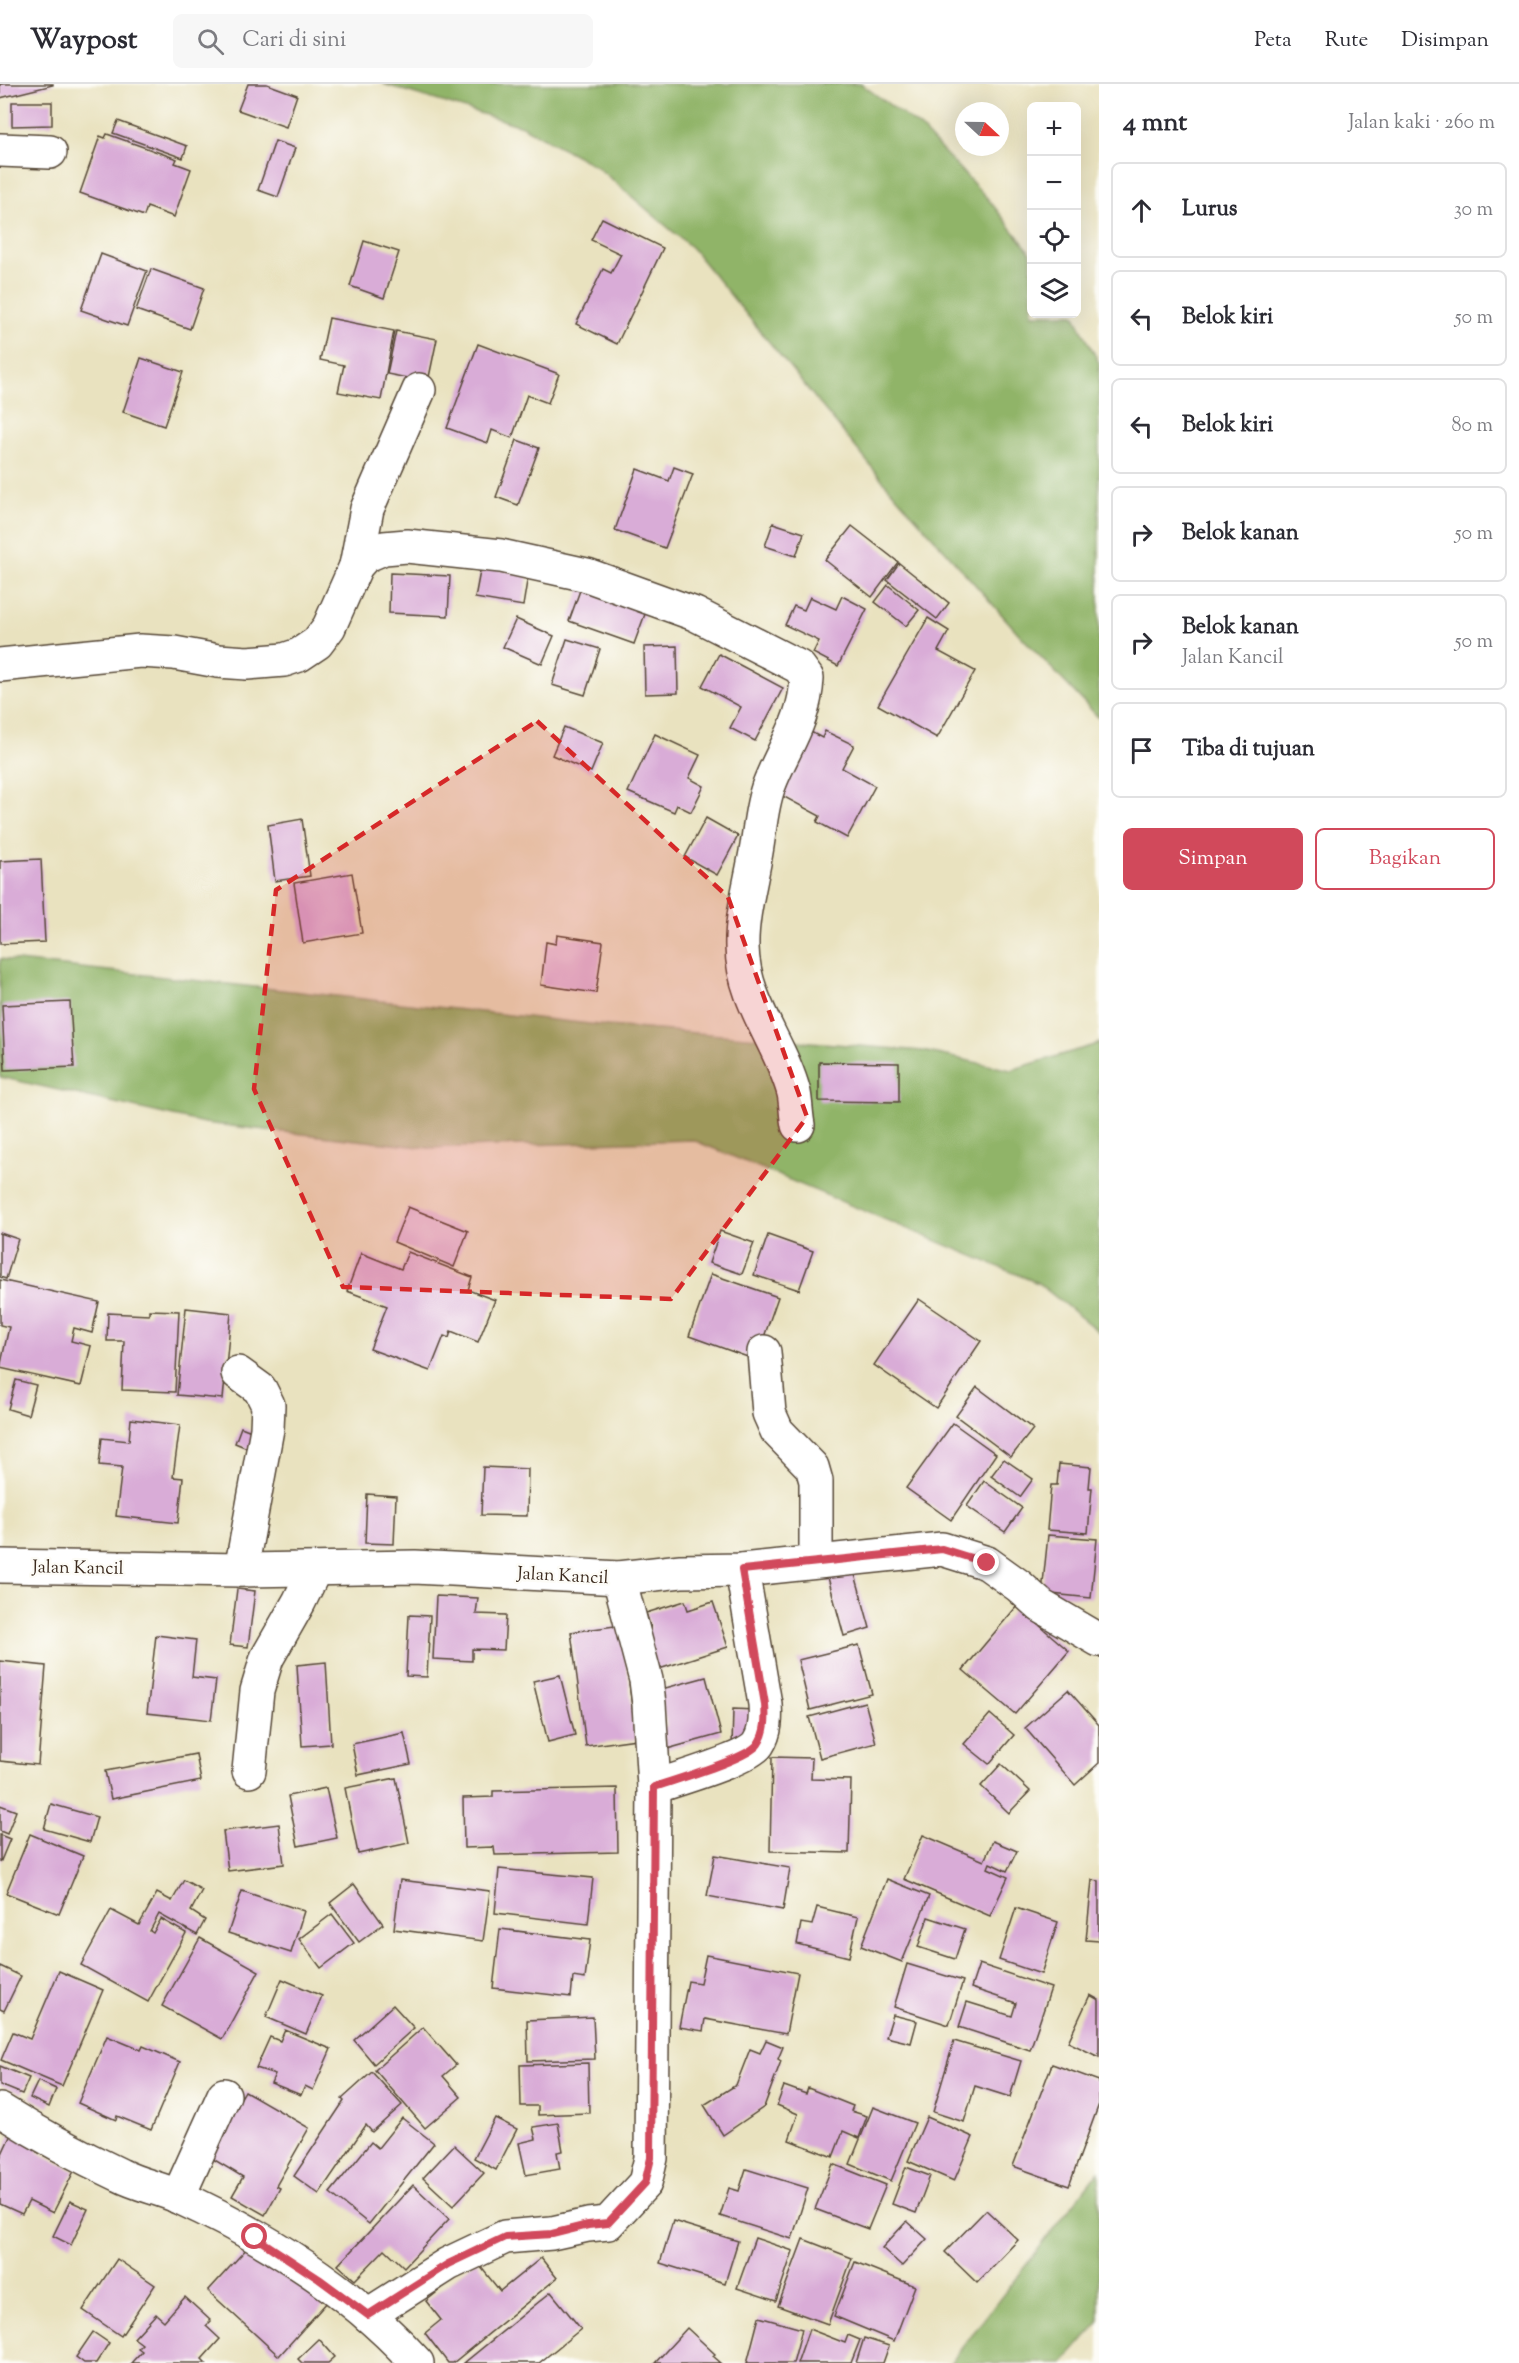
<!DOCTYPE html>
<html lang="id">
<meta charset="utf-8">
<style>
:root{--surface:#fff;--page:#f7f7f7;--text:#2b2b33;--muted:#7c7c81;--line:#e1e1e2;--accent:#d1495b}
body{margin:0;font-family:"Sorts Mill Goudy",serif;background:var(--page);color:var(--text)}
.controls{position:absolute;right:18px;top:18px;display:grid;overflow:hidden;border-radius:9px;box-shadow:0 6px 24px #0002}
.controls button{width:54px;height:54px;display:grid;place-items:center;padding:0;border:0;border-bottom:2px solid var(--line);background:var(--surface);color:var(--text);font:30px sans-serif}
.compass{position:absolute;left:955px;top:18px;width:54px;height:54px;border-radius:50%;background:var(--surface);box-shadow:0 6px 24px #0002;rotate:112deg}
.stop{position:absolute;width:18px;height:18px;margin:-14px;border:4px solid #d1495b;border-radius:50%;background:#fff}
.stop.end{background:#d1495b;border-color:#fff;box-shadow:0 2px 6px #0008}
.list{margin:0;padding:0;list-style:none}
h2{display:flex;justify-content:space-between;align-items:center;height:78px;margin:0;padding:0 24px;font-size:26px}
h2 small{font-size:20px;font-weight:400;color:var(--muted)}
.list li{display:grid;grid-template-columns:39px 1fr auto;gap:18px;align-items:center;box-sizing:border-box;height:96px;margin:0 12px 12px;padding:0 12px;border:2px solid var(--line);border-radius:9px}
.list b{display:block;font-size:22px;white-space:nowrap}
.list p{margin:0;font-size:20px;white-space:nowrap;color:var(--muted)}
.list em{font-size:20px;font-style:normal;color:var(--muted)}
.actions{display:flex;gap:12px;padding:18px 24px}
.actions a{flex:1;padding:14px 0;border:2px solid var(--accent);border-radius:9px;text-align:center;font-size:21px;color:var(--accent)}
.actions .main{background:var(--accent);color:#fff}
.icon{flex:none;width:33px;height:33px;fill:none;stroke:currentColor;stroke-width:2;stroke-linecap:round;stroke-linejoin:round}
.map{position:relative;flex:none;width:1099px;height:2279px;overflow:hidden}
header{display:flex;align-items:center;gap:36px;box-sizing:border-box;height:84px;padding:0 30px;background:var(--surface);border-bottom:2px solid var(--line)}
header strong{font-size:28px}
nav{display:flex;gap:33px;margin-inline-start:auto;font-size:21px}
.search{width:420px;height:54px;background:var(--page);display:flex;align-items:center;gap:15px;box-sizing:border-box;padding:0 21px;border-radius:9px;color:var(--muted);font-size:22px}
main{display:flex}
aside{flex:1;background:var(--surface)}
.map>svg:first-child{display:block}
.forest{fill:#90b468;stroke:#666f43;stroke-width:1.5}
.building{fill:#d9acd7}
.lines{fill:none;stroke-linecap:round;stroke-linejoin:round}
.minor-casing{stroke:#554636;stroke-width:36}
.minor{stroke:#fff;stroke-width:33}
.route{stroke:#d1495b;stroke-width:8}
.marked{fill:#d62828;fill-opacity:0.2;stroke:#d62828;stroke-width:4.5;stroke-dasharray:12 8;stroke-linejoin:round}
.labels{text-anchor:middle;stroke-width:5;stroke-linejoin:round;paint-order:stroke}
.street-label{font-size:18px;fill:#3b2a1e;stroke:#fdfcf7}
</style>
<header>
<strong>Waypost</strong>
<div class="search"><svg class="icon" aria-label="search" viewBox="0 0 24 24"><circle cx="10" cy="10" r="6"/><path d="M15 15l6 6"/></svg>Cari di sini</div>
<nav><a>Peta</a><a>Rute</a><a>Disimpan</a></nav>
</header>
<main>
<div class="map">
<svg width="1099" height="2279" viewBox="0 0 1099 2279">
<rect width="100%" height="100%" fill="#fdfcf7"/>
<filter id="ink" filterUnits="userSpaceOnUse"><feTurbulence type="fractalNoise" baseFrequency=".0167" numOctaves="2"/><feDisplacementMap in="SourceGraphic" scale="12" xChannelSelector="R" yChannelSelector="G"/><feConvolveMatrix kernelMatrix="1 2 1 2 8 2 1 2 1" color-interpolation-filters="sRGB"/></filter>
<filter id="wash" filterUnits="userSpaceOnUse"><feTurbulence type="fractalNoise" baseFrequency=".008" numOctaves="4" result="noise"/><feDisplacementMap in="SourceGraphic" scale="24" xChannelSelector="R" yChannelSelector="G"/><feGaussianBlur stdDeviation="1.35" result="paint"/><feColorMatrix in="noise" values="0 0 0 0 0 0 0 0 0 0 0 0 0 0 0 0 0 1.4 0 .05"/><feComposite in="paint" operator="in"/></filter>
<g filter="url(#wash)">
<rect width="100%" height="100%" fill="#e9e2bf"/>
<!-- forest -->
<g class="forest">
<path d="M383,0h478l59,43 68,72 43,54 1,61h42l25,49v355l-80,-84 -135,-152 -192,-234 -96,-82 -74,-40z"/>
<path d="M0,875l608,67 315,25 88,19 83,-25 5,-3v290l-61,-49 -345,-143 -265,8 -224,-25 -204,-46z"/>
<path d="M1099,2087v151l-36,41h-113z"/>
</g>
<g id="blocks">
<!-- building -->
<g class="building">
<path d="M0,0h53v1l-53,13z"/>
<path d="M248,0h19l30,11 -11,32 -48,-17z"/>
<path d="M12,18h40v23l-40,1z"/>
<path d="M118,37l69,25 -4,12 -70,-25z"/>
<path d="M107,50l70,25 -2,4 16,6 -17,48 -27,-10 -3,9 -64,-23 20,-57 5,2z"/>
<path d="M275,57l20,7 -17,49 -20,-7z"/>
<path d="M602,134l61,30 -46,96 -41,-20 27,-55 8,4 10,-19 -30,-14z"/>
<path d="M364,157l35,11 -15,46 -34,-12z"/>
<path d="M101,170l46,17 -20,55 -46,-16z"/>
<path d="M151,185l53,19 -14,41 -54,-19z"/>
<path d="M329,234l65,13 -13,69 -43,-8 6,-27 -24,-5z"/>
<path d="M396,247l41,8 -9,43 -41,-8z"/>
<path d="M478,260l81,30 -11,29 -21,-8 -15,43 -20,-8 -4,13 -41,-15z"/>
<path d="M141,274l42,14 -19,54 -41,-14z"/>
<path d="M517,356l22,8 -21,57 -22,-8z"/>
<path d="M674,383l19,7 -28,74 -50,-18 22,-61 32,12z"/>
<path d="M773,439l31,10 -8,23 -31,-10z"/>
<path d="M852,442l46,36 -26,35 -47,-37z"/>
<path d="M899,479l50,40 -12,16 -50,-39z"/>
<path d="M481,482l47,9 -5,31 -48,-8z"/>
<path d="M390,489l60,3 -2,40 -59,-3z"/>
<path d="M583,498l65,24 -14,38 -65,-23z"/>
<path d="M888,501l31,25 -13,16 -31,-24z"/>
<path d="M842,512l25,13 -29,57 -25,-13 6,-12 -34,-16 9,-19 10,4 6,-13 26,12z"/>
<path d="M928,534l21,13 -11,20 37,20 -38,67 -59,-33z"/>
<path d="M516,535l38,17 -12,28 -39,-17z"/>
<path d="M567,555l33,10 -15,46 -33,-10z"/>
<path d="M677,562l1,47 -33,1 -1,-47z"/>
<path d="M719,570l64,34 -28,53 -25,-13 11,-21 -39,-21z"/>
<path d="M564,643l39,16 -12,29 -39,-17z"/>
<path d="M807,646l15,8 3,-7 29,14 -12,23 33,18 -28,52 -30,-16 3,-6 -45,-24z"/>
<path d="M655,650l45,21 -11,23 15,8 -13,26 -14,-7 -3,7 -46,-20z"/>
<path d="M706,734l32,18 -21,39 -32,-18z"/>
<path d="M302,735l8,57 -35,5 -7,-56z"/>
<path d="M41,775l4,83 -45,2v-83z"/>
<path d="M352,789l10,60 -59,10 -9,-60z"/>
<path d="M557,851l46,7 -7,51 -55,-8 5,-43 10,2z"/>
<path d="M70,918l4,65 -69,3 -3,-65z"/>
<path d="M819,978l80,1v39l-80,-1z"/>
<path d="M408,1123l60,24 -14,36 -60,-25z"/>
<path d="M720,1147l34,12 -12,31 -33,-11z"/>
<path d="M0,1149l18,6 -12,40 -6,-2z"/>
<path d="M768,1151l45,16 -14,39 -45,-15z"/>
<path d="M408,1168l64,25 -4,13 27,10 -17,42 -27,-11 -2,7 -5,-2 -14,35 -60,-22 17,-43 -40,-15 14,-38 40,16z"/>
<path d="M711,1190l67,23 -22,63 -67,-24z"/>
<path d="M0,1196l99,22 -7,31 -18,-5 -3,13 20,5 -10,40 -81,-18 9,-41 -9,-2z"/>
<path d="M919,1215l62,42 -45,67 -62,-43z"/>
<path d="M186,1224l45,5 -8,86 -46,-4z"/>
<path d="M149,1226l30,1 -4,81 -53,-2 2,-49h-17l1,-28 41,2z"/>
<path d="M16,1296l20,5 -8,30 -20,-6z"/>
<path d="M977,1303l56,42 -22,28 -55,-41z"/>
<path d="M131,1335l49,6 -7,52 10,1 -5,45 -62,-7 6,-49 -23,-2 3,-27 27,3z"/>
<path d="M953,1339l43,31 -45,66 -45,-32z"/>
<path d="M241,1343l18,7 -7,16 -17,-7z"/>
<path d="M1004,1375l29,20 -13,18 -29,-21z"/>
<path d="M1059,1380l32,3 -2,21h3l-4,45 -41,-3 4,-45h6z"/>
<path d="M483,1383l45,2 -1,47 -46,-1z"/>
<path d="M984,1397l38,27 -17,24 -38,-26z"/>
<path d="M367,1410l29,2 -2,48 -29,-1z"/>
<path d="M1048,1451l49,4 -6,59 -49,-5z"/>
<path d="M853,1483l17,61 -26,8 -17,-62z"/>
<path d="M237,1505l18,2 -7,56 -18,-2z"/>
<path d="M436,1512l42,2 -2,16 30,1 -2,35 -32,-1v12l-39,-2z"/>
<path d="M685,1517l3,9 25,-8 15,45 -72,23 -13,-40 8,-2 -5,-15z"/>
<path d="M1017,1522l52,45 -54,63 -52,-44z"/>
<path d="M409,1531l21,1 -3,61 -21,-1z"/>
<path d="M622,1541l14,114 -50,7 -15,-114z"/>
<path d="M156,1551l40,5 -4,37 24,3 -5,40 -64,-7z"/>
<path d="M859,1561l13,49 -62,16 -12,-50z"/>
<path d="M0,1577l46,5 -8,99 -38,-4z"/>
<path d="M326,1578l5,82 -29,2 -5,-81z"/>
<path d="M560,1591l15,60 -27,7 -15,-61z"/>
<path d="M706,1593l15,57 -54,15 -6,-22 6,-1 -9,-36z"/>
<path d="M1068,1606l31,35v38l-24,22 -50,-57z"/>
<path d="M865,1618l11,41 -56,15 -11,-41z"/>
<path d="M733,1625l22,1 -1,37h-22z"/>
<path d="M990,1630l24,21 -25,29 -25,-20z"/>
<path d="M404,1649l7,31 -53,11 -6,-31z"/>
<path d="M196,1670l5,27 -90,18 -6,-28z"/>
<path d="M772,1673l40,1 -1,21 40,1 -2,73 -79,-2z"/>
<path d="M1001,1680l29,27 -21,22 -28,-27z"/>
<path d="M396,1694l13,65 -51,11 -13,-66z"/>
<path d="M326,1704l11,50 -39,8 -10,-50z"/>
<path d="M617,1704l1,64 -123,3 -1,-8 -30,1 -1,-50 30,-1v-6z"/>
<path d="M51,1720l46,13 -7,25 -46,-13z"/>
<path d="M0,1721l16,6 -9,23 -7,-3z"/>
<path d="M279,1740l5,40 -56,7 -5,-40z"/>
<path d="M30,1750l53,22 -24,58 -53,-21z"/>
<path d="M0,1751l10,4 -10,24z"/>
<path d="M923,1751l61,26 9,-20 24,10 -10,20 -17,-8 -2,5 20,9 -18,39 -86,-37z"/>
<path d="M715,1771l75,13 -7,42 -76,-14z"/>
<path d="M499,1785l94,9 -5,46 -93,-11z"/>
<path d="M887,1795l42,17 -27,66 -41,-16z"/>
<path d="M184,1796l18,10 -11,21 14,9 -8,15 -38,-21 -9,17 3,2 8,-14 25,14 -38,69 -67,-37 30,-55 28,15 18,-32 15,8z"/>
<path d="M400,1796l90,11 -7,50 -89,-12z"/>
<path d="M1092,1796l7,1v60l-13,-1z"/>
<path d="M354,1800l29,40 -24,18 -29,-39z"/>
<path d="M242,1807l62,20 -13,42 -63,-20z"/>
<path d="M817,1823l41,10 -9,40 -52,-13 4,-21 11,2z"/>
<path d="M1016,1824l42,14 -17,52 -42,-14z"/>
<path d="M332,1830l22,29 -33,25 -22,-29z"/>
<path d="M928,1833l37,12 -10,30 -37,-12z"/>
<path d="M500,1845l90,11 -5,39 -12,-2 -2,20 -78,-9z"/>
<path d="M200,1854l59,33 -37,68 -60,-33z"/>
<path d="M706,1871l92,18 -12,61 -81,-15 -2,12 -24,-4 9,-46 12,2z"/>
<path d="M907,1880l56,17 -14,44 -55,-18z"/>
<path d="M979,1880l72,24 -21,62 -71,-23 8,-25 45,14 4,-13 -45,-15z"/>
<path d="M0,1882l21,10 -17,35 -4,-2z"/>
<path d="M59,1887l44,19 -41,96 -61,-26 12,-28 17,7z"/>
<path d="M282,1895l40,17 -16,38 -40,-17z"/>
<path d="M1090,1911l9,5v57l-31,-15z"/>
<path d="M393,1921l21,23 -40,36 -20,-24z"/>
<path d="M893,1931l24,6 -6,22 -25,-6z"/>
<path d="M593,1933l2,42 -67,2 -1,-41z"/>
<path d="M423,1943l33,38 -13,11 18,21 -36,31 -50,-58z"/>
<path d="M285,1946l46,19 -18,41 -8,-4 -4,9 -30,-12 4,-9 -19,-6 14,-31 10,4z"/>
<path d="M107,1952l34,14 2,-4 37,16 -29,68 -34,-14 -1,4 -38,-17z"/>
<path d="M766,1956l17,7 -5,12 3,2 -17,46 -41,28 -19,-30 32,-20 14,-36 10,4z"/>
<path d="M954,1957l67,20 -11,36 -35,-11 -11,36 -31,-10z"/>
<path d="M588,1979l1,50 -51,2v-9h-17l-1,-41z"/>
<path d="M1052,1980l47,17v23l-30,82 -56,-20z"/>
<path d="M0,1982l29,12 -7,16 -22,-9z"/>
<path d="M372,1988l30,33 -30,27 -6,-7 -47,69 -25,-18 50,-75 -2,-2z"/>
<path d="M38,1997l18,8 -7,18 -19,-9z"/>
<path d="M784,2002l22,8 2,-6 45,18 -2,5 16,5 -8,22 -16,-7 -10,26 -44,-17 9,-26 -21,-9z"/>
<path d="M245,2007l64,37 -33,58 4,2 -15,27 -33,-19 11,-19 -35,-21z"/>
<path d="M873,2023l42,16 -24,58 -41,-17z"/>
<path d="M927,2033l46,20 -19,44 -46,-20z"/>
<path d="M402,2034l32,25 -65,81 -39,-31 41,-51 7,6z"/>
<path d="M495,2034l22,11 -21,41 -22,-12z"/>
<path d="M558,2039l5,28 -6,1 3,17 -34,6 -7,-32 17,-4 -3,-12z"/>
<path d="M14,2044l28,14 -5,10 37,19 -21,42 -24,-12 -7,13 -22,-10v-46z"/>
<path d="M454,2061l30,28 -31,33 -30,-28z"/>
<path d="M833,2080l53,21 -18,44 -53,-20z"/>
<path d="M906,2083l24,9 -14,37 -24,-9z"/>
<path d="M746,2085l62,19 -16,51 -72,-23 9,-28 10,3z"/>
<path d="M413,2101l36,34 -45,48 -19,-18 -30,31 -17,-15z"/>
<path d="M70,2117l18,8 -17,36 -18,-9z"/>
<path d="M986,2126l32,30 -41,43 -32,-31z"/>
<path d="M673,2137l65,20 -13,42 -65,-20z"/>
<path d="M907,2137l20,18 -25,27 -20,-18z"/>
<path d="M755,2154l38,13 -17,50 -39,-13z"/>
<path d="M803,2155l49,19 -24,66 -50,-18z"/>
<path d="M249,2162l19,18 9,-11 51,48 -49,55 -71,-65z"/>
<path d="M541,2174l16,20 -104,85h-5l-23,-30 16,-13 -15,-19 50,-40 24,30z"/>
<path d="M117,2175l38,26 -34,51 -38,-26z"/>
<path d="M855,2178l60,24 -21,55 -60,-25z"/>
<path d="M551,2208l30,37 -42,34h-75z"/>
<path d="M185,2213l26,24 -5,5 14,13 -18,20 4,4h-75l11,-12 -4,-3 4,-4 -8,-6 22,-24 8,7z"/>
<path d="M759,2233l43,12 -9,34h-46z"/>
<path d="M687,2244l28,26 -2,2 8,7h-66z"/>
<path d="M809,2245l36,14 3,-8 12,5 -9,23h-54z"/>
<path d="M93,2248l16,11 -13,20h-12l-8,-6z"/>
<path d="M864,2254l25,8 -6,17h-27z"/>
<path d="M319,2255l16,18 -7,6h-26l-4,-4z"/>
</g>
</g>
</g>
<g filter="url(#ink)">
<use href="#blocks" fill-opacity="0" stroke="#554636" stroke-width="1.5"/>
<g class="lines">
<!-- minor casing -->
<g class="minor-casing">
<g id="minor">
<path d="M0,66l50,2"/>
<path d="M356,482l11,-57 52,-119"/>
<path d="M0,581l140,-14 34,2 44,8 29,2 37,-3 15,-5 18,-12 12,-16 27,-61 9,-10 19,-8 23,-2 94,10 86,19 108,39 104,53 8,11c-2,44 -23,68 -38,107 -8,21 -9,45 -13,67 -5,30 -15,65 -14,95 1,55 39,96 52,146 2,10 2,22 4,32"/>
<path d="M764,1268l5,61 8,18 35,36 4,14v80"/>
<path d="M238,1289l22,16 8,16 -1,24 -26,141"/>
<path d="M0,1482l241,4 174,-3 204,11 62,-7 61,-1 200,-21 45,14 32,23 22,20 58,34"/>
<path d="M249,1687l8,-80 10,-33 32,-56 16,-33"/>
<path d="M654,1703c20,-7 94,-28 104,-43 8,-12 8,-26 7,-40l-23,-134"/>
<path d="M0,2026c38,24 79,46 120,65 19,10 40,13 59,22 87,40 174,95 238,166"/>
<path d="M178,2113l46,-102"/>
<path d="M368,2231l80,-51 57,-27 47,-4 36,-8 20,-2 37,-40 6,-25 3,-371 -5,-83 -3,-24 -27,-102"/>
</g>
</g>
<!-- minor -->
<use href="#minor" class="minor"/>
</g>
</g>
<g class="lines" filter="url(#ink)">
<!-- route -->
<path class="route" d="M255,2153l64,42 49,36 80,-51 57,-27 47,-3 36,-9 20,-2 37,-40 6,-25 3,-371c20,-7 94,-28 104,-43 8,-12 8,-26 7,-40l-23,-134 200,-21 45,14"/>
</g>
<!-- marked area -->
<path class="marked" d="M537,637l191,176 79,220 -136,182 -328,-12 -89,-198 22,-199z"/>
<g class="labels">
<!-- street labels -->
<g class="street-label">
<text transform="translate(78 1483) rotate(1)" y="6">Jalan Kancil</text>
<text transform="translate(563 1491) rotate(3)" y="6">Jalan Kancil</text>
</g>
</g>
</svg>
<div class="controls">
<button>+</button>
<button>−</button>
<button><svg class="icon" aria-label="locate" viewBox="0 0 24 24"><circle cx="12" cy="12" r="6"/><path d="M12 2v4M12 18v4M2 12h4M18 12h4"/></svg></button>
<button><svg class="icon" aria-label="layers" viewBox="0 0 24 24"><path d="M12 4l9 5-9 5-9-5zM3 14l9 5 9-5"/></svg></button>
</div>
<svg class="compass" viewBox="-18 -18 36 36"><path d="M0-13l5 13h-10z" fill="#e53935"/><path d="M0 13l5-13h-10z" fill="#7c7c81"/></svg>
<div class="stop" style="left:255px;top:2153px"></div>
<div class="stop end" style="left:987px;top:1479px"></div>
</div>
<aside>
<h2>4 mnt<small>Jalan kaki · 260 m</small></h2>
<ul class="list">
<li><svg class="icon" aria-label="ahead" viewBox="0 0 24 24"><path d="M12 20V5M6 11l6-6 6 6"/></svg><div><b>Lurus</b></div><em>30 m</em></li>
<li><svg class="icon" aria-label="left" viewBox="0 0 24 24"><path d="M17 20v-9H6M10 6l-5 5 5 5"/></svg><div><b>Belok kiri</b></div><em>50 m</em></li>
<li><svg class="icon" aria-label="left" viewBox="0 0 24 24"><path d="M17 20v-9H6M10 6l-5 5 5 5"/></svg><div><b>Belok kiri</b></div><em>80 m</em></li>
<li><svg class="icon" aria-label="right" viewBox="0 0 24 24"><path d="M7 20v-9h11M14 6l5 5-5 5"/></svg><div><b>Belok kanan</b></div><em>50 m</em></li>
<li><svg class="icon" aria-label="right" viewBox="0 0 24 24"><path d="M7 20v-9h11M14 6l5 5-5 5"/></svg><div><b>Belok kanan</b><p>Jalan Kancil</p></div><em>50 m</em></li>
<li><svg class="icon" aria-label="arrive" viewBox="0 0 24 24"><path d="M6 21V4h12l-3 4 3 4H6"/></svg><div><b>Tiba di tujuan</b></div></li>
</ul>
<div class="actions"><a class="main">Simpan</a><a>Bagikan</a></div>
</aside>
</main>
